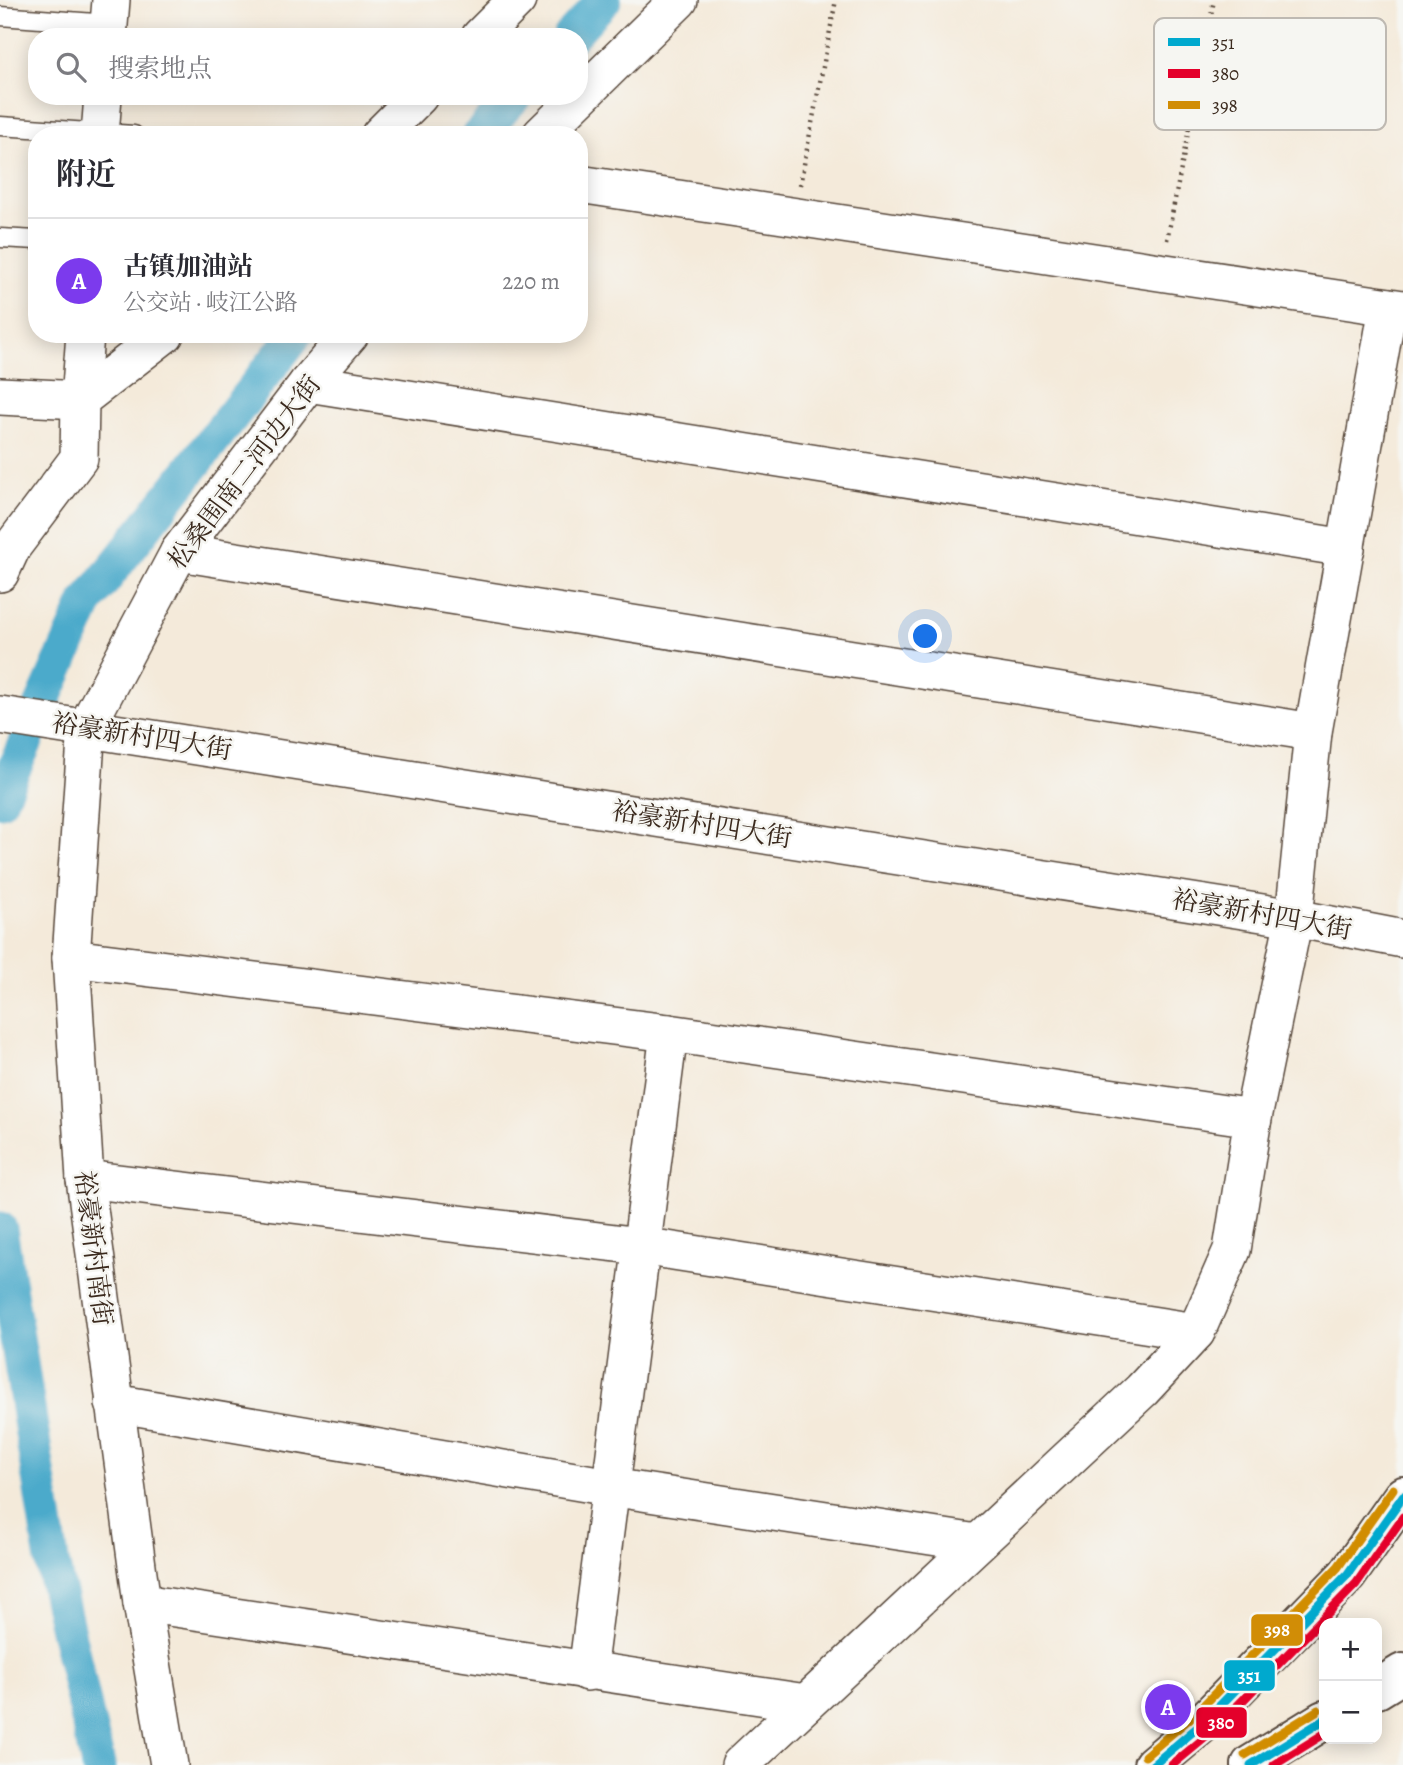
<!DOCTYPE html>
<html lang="zh">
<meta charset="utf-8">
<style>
:root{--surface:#fff;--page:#f7f7f7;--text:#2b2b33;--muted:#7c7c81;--line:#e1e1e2;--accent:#7c3aed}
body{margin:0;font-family:Alegreya,"Noto Serif SC",serif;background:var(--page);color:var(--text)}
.controls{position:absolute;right:21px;bottom:21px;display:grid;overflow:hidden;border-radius:14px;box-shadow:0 4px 18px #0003}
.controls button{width:63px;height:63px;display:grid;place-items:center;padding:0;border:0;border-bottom:2px solid var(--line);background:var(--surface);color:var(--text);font:35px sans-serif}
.you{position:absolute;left:926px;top:637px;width:24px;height:24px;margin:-18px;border:5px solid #fff;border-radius:50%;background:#1a73e8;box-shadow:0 0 0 10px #1a73e833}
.badge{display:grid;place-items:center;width:46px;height:46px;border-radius:50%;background:var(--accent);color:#fff;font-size:23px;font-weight:700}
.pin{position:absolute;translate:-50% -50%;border:4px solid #fff;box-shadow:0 2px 7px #0006}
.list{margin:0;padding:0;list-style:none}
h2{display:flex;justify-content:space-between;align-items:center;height:91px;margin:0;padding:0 28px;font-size:30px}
h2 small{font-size:23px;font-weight:400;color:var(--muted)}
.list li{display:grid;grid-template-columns:46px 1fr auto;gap:21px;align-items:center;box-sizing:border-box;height:126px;padding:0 28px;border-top:2px solid var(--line)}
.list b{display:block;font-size:26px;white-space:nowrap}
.list p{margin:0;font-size:23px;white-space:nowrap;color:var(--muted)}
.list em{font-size:23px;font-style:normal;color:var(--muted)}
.icon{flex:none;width:38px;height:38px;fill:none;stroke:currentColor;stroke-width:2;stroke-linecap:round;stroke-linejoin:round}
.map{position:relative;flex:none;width:1403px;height:1765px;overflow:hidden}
.search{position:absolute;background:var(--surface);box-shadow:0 4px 18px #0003;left:28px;top:28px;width:560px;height:77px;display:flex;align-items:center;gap:18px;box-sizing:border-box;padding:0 24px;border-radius:28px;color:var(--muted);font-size:26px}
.panel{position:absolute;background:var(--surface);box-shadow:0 4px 18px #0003;left:28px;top:126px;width:560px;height:217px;border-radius:28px}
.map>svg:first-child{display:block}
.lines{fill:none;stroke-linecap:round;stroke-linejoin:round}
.canal{stroke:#4caacb;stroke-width:35}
.service-casing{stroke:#57473a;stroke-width:21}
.minor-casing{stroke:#57473a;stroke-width:40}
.primary-casing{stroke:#57473a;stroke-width:42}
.path{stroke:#57473a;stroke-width:4.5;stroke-dasharray:2 5;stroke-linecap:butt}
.service{stroke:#fff;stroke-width:18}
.minor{stroke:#fff;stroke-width:37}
.primary{stroke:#fff;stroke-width:38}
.bus-1-casing{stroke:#f6f6f2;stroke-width:14}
.bus-2-casing{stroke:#f6f6f2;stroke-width:14}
.bus-3-casing{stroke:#f6f6f2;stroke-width:14}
.bus-1{stroke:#00a9ce;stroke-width:9}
.bus-2{stroke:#e4002b;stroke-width:9}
.bus-3{stroke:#d18d06;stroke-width:9}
.labels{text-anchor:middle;stroke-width:5;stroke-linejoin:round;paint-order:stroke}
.street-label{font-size:26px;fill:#3b2a1e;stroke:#f6f6f2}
.key{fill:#f6f6f2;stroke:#beb9b2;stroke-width:2}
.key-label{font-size:19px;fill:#3b2a1e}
.line-badge{stroke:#f6f6f2;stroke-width:2.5}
.badge-label{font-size:19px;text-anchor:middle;font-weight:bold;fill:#fff}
</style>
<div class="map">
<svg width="1403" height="1765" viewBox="0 0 1403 1765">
<rect width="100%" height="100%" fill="#f6f6f2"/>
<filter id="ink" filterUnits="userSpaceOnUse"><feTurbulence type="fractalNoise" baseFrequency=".0143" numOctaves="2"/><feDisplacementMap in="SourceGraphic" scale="14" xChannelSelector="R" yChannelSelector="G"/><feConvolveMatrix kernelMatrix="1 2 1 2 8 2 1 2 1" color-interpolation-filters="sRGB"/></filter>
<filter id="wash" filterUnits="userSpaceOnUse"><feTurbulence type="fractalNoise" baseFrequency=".00686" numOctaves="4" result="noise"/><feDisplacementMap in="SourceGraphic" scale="28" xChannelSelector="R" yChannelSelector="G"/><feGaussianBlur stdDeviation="1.57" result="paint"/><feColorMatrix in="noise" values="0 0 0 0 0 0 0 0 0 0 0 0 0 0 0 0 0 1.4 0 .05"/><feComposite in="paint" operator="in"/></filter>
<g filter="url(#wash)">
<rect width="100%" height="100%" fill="#f4eada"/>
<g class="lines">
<!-- canal -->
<g class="canal">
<path d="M570,37l34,-37"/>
<path d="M479,135l36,-39"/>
<path d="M0,800l87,-198 209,-268"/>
<path d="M0,1229l53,338 45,198"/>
</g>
</g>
</g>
<g filter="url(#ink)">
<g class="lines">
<!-- service casing -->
<g class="service-casing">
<g id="service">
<path d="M0,16l109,8"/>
<path d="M0,126l134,9"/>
<path d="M0,238l37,2"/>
</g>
</g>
<!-- minor casing -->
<g class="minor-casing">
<g id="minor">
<path d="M108,37l3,-37"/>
<path d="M480,37l37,-37"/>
<path d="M100,135l3,-39"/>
<path d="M380,135l39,-39"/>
<path d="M541,135l138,-135"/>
<path d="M579,184l824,125"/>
<path d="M308,383l1038,165"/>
<path d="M0,396l80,4 5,-66"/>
<path d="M179,552l1134,180"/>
<path d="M0,573l12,-26 67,-89 1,-58 85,-66"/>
<path d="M0,715l1294,203 109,21"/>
<path d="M71,958l598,75 584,85"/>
<path d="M85,1179l556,67 555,86"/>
<path d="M114,1403l496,84 367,56"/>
<path d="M142,1603l664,100"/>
<path d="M587,1672l82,-639"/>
<path d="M169,1765l-27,-162 -57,-424 -14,-221 16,-232 92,-174 129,-169 42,-49"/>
<path d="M740,1765l402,-375 54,-58 36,-82 21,-132 41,-200 19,-186 75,-425"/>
</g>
</g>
<!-- primary casing -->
<g class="primary-casing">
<g id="primary">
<path d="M1377,1689l26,-16"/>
<path d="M1153,1765l51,-43 143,-147 56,-79"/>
<path d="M1251,1765l73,-45"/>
</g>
</g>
<!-- path -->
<g class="path">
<path d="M800,185l36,-185"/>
<path d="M1167,240l47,-240"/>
</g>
<!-- service -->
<use href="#service" class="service"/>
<!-- minor -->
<use href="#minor" class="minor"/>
<!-- primary -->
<use href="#primary" class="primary"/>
<!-- bus-1 casing -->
<g class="bus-1-casing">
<g id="bus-1">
<path d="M1153,1765l51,-43 143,-147 56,-79"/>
<path d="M1251,1765l73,-45"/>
</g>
</g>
<!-- bus-2 casing -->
<g class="bus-2-casing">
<g id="bus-2">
<path d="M1172,1765l41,-34 143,-147 47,-67"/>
<path d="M1274,1765l50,-31"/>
</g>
</g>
<!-- bus-3 casing -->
<g class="bus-3-casing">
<g id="bus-3">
<path d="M1245,1755l73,-45"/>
<path d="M1145,1756l51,-43 142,-146 55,-78"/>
</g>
</g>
<!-- bus-1 -->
<use href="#bus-1" class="bus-1"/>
<!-- bus-2 -->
<use href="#bus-2" class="bus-2"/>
<!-- bus-3 -->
<use href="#bus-3" class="bus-3"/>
</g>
</g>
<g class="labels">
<!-- street labels -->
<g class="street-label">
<text transform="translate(244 472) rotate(-53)" y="9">松桑围南二河边大街</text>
<text transform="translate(142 736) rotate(9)" y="9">裕豪新村四大街</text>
<text transform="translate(702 824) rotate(9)" y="9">裕豪新村四大街</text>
<text transform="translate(1262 914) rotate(10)" y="9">裕豪新村四大街</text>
<text transform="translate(94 1248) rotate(83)" y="9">裕豪新村南街</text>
</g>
</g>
<!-- legend -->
<rect x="1154" y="18" width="232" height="112" rx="10" class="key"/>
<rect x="1168" y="38" width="32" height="8" fill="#00a9ce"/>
<rect x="1168" y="69" width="32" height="9" fill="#e4002b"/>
<rect x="1168" y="101" width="32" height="8" fill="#d18d06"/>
<g class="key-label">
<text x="1212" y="49">351</text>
<text x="1212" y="80">380</text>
<text x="1212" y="112">398</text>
</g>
<g class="line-badge">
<rect x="1250" y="1613" width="54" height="34" rx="7" fill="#d18d06"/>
<rect x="1223" y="1659" width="53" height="33" rx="7" fill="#00a9ce"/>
<rect x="1195" y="1706" width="53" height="33" rx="7" fill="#e4002b"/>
</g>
<g class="badge-label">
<text x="1277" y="1636">398</text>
<text x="1249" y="1682">351</text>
<text x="1221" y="1729">380</text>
</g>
</svg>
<div class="controls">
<button>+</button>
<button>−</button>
</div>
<div class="you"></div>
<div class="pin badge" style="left:1168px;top:1707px">A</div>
<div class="search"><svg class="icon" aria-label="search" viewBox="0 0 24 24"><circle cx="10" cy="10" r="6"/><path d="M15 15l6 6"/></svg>搜索地点</div>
<section class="panel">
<h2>附近<small></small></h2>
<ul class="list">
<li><span class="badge">A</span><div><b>古镇加油站</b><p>公交站 · 岐江公路</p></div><em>220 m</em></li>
</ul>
</section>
</div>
